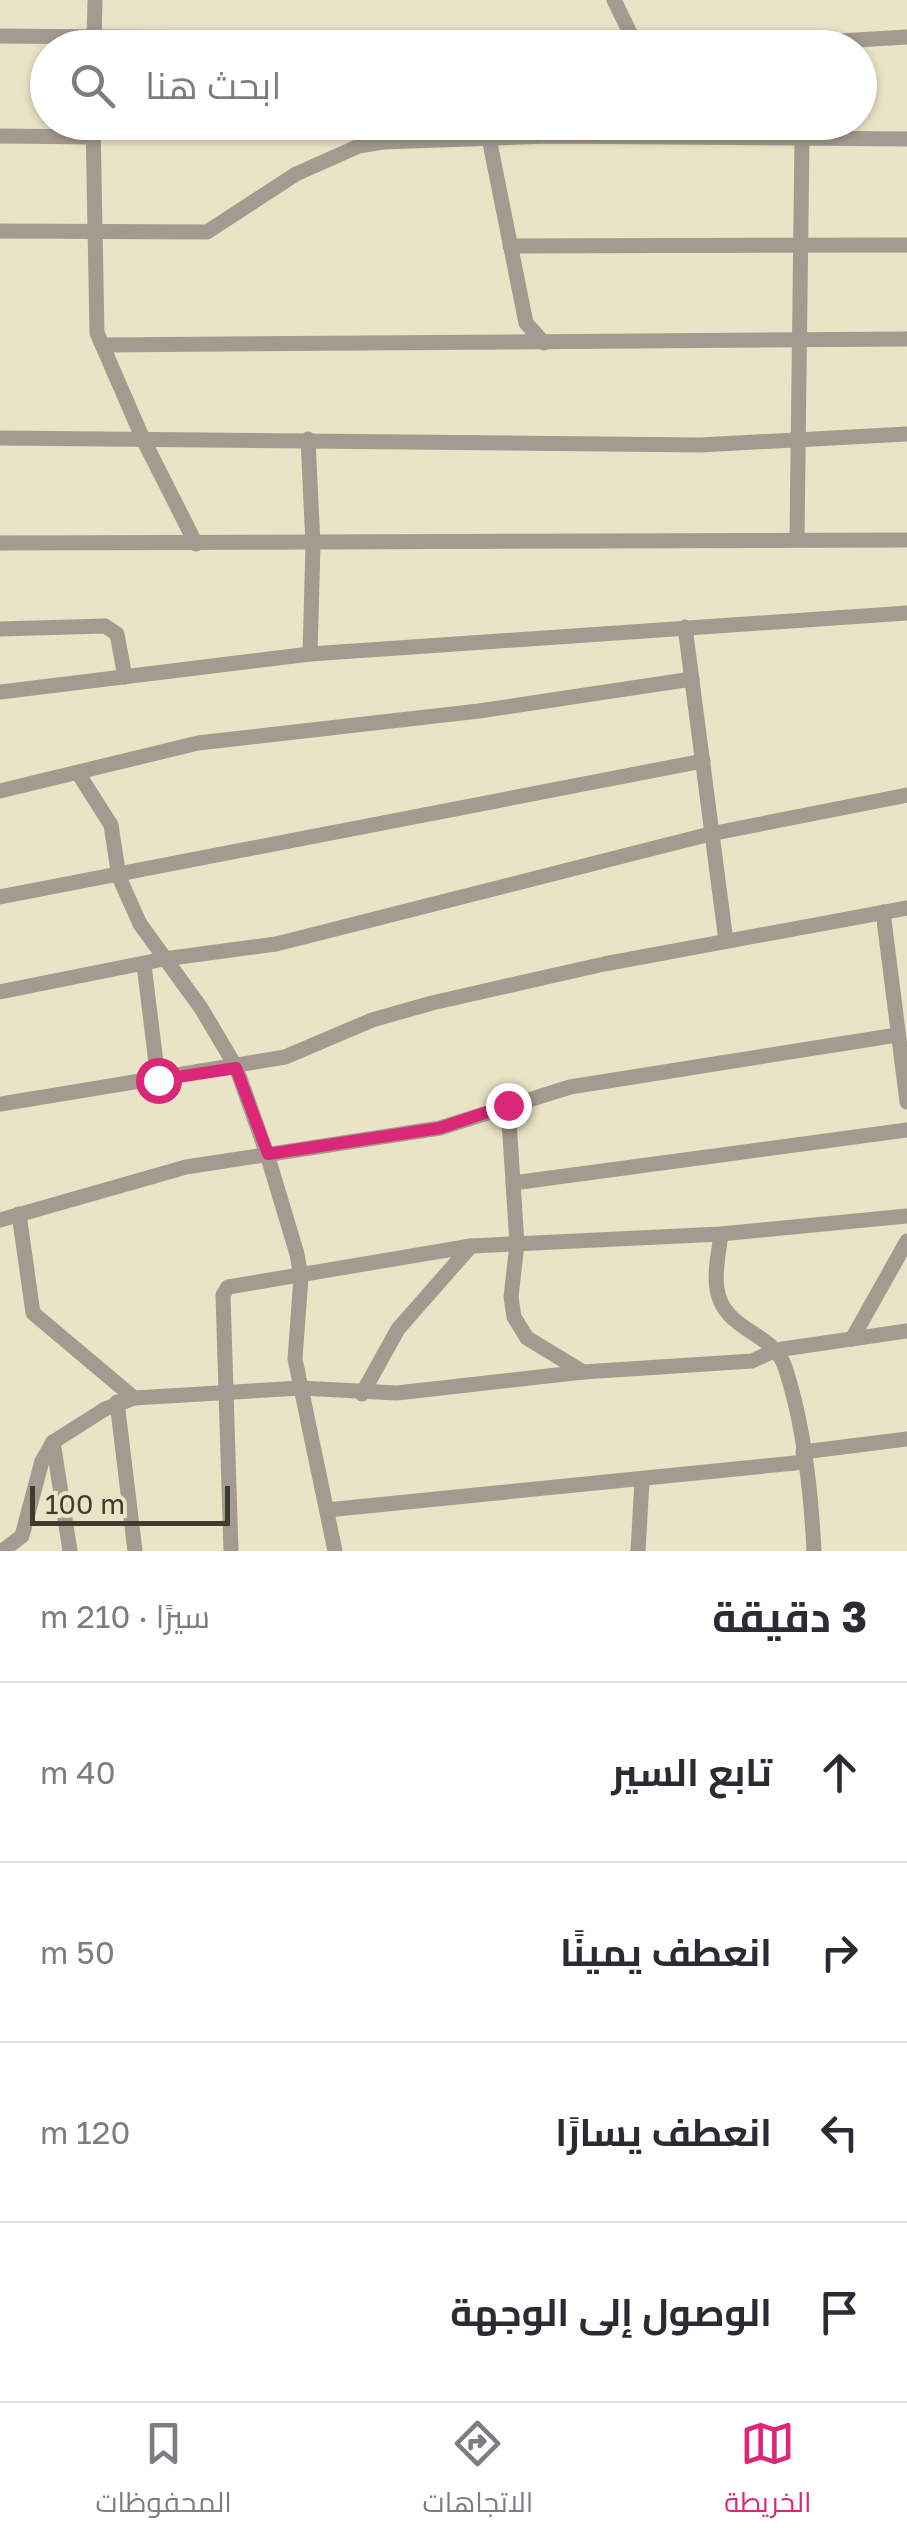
<!DOCTYPE html>
<html lang="ar">
<meta charset="utf-8">
<style>
:root{--surface:#fff;--page:#f7f7f7;--text:#2b2b33;--muted:#7c7c81;--line:#e1e1e2;--accent:#db2777}
body{margin:0;font-family:"Golos Text",Cairo,sans-serif;background:var(--page);color:var(--text);direction:rtl}
.scale{position:absolute;left:30px;bottom:25px;width:200px;box-sizing:border-box;padding-left:10px;border:5px solid #3e3b2f;border-top:0;font-size:28px;line-height:35px;white-space:nowrap;color:#3e3b2f;-webkit-text-stroke:8px #eae4c6;paint-order:stroke}
.stop{position:absolute;width:30px;height:30px;margin:-22px;border:8px solid #db2777;border-radius:50%;background:#fff}
.stop.end{background:#db2777;border-color:#fff;box-shadow:0 2px 10px #0008}
.list{margin:0;padding:0;list-style:none}
h2{display:flex;justify-content:space-between;align-items:center;height:130px;margin:0;padding:0 40px;font-size:42px}
h2 small{font-size:32px;font-weight:400;color:var(--muted)}
.list li{display:grid;grid-template-columns:65px 1fr auto;gap:30px;align-items:center;box-sizing:border-box;height:180px;padding:0 40px;border-top:2px solid var(--line)}
.list b{display:block;font-size:38px;white-space:nowrap}
.list em{font-size:32px;font-style:normal;color:var(--muted)}
.icon{flex:none;width:55px;height:55px;fill:none;stroke:currentColor;stroke-width:2;stroke-linecap:round;stroke-linejoin:round}
.map{position:relative;flex:none;width:907px;height:1551px;overflow:hidden;direction:ltr}
.search{position:absolute;background:var(--surface);box-shadow:0 2px 8px #0004;left:30px;right:30px;top:30px;height:110px;display:flex;align-items:center;gap:25px;box-sizing:border-box;padding:0 35px;border-radius:55px;color:var(--muted);font-size:38px}
.sheet{height:850px;background:var(--surface)}
nav{display:flex;justify-content:space-around;align-items:center;box-sizing:border-box;height:140px;border-top:2px solid var(--line);background:var(--surface);font-size:28px;color:var(--muted)}
nav a{display:grid;justify-items:center;gap:5px}
nav .on{color:var(--accent)}
.map>svg:first-child{display:block}
.lines{fill:none;stroke-linecap:round;stroke-linejoin:round}
.minor{stroke:#a49a90;stroke-width:15}
.route{stroke:#db2777;stroke-width:12}
</style>
<div class="map">
<svg width="907" height="1551" viewBox="0 0 907 1551">
<rect width="100%" height="100%" fill="#eae4c6"/>
<g class="lines">
<!-- minor -->
<g class="minor">
<path d="M614,0l20,41"/>
<path d="M0,36l454,4 112,7 68,-6 64,7"/>
<path d="M94,44l1,-44"/>
<path d="M722,48l185,-11"/>
<path d="M93,122l4,211 46,106 53,105"/>
<path d="M0,136l93,1"/>
<path d="M489,138l37,185 18,20"/>
<path d="M0,231l207,1 89,-58 63,-28 24,-4 165,-6 359,3"/>
<path d="M510,246l397,-1"/>
<path d="M103,345l804,-6"/>
<path d="M0,438l700,7 207,-11"/>
<path d="M308,439l5,106 -3,109"/>
<path d="M797,540l5,-403"/>
<path d="M0,543l907,-3"/>
<path d="M685,627l41,314"/>
<path d="M0,629l105,-3 12,8 8,43"/>
<path d="M0,692l310,-38 597,-41"/>
<path d="M78,773l33,52 8,52 21,47 61,84 35,59 31,87 30,100 4,23 -6,82 40,192"/>
<path d="M0,791l198,-48 281,-32 213,-32"/>
<path d="M0,897l703,-136"/>
<path d="M883,912l24,190"/>
<path d="M144,965l14,114"/>
<path d="M0,992l164,-33 112,-15 434,-110 197,-39"/>
<path d="M0,1104l285,-47 87,-37 60,-17 172,-39 303,-56"/>
<path d="M508,1105l9,139 -6,53 3,20 13,21 56,34"/>
<path d="M513,1183l394,-53"/>
<path d="M19,1214l14,99 101,85"/>
<path d="M0,1220l186,-53 254,-39 130,-41 327,-52"/>
<path d="M721,1234c-2,18 -7,37 -4,55 6,42 56,42 68,78 19,57 26,124 29,184"/>
<path d="M852,1339l55,-98"/>
<path d="M362,1394l36,-65 73,-83"/>
<path d="M117,1402l18,149"/>
<path d="M53,1442l17,109"/>
<path d="M803,1452l104,-13"/>
<path d="M327,1510l478,-48"/>
<path d="M2,1551l20,-15 20,-75 11,-19 52,-33 29,-11 166,-10 97,5 186,-21 169,-11 24,-11 131,-19"/>
<path d="M231,1551l-8,-256 5,-8 243,-41 250,-12 186,-18"/>
<path d="M638,1551l4,-70"/>
</g>
</g>
<g class="lines">
<!-- route -->
<path class="route" d="M158,1080l78,-12 32,86 172,-26 68,-23"/>
</g>
</svg>
<div class="scale">100 m</div>
<div class="stop" style="left:158px;top:1080px"></div>
<div class="stop end" style="left:508px;top:1105px"></div>
<div class="search"><svg class="icon" aria-label="search" viewBox="0 0 24 24"><circle cx="10" cy="10" r="6"/><path d="M15 15l6 6"/></svg>ابحث هنا</div>
</div>
<section class="sheet">
<h2>3 دقيقة<small>سيرًا · 210 m</small></h2>
<ul class="list">
<li><svg class="icon" aria-label="ahead" viewBox="0 0 24 24"><path d="M12 20V5M6 11l6-6 6 6"/></svg><div><b>تابع السير</b></div><em>40 m</em></li>
<li><svg class="icon" aria-label="right" viewBox="0 0 24 24"><path d="M7 20v-9h11M14 6l5 5-5 5"/></svg><div><b>انعطف يمينًا</b></div><em>50 m</em></li>
<li><svg class="icon" aria-label="left" viewBox="0 0 24 24"><path d="M17 20v-9H6M10 6l-5 5 5 5"/></svg><div><b>انعطف يسارًا</b></div><em>120 m</em></li>
<li><svg class="icon" aria-label="arrive" viewBox="0 0 24 24"><path d="M6 21V4h12l-3 4 3 4H6"/></svg><div><b>الوصول إلى الوجهة</b></div></li>
</ul>
</section>
<nav>
<a class="on"><svg class="icon" aria-label="map" viewBox="0 0 24 24"><path d="M3 6l6-2 6 2 6-2v14l-6 2-6-2-6 2zM9 4v14M15 6v14"/></svg>الخريطة</a>
<a><svg class="icon" aria-label="directions" viewBox="0 0 24 24"><path d="M12 3l9 9-9 9-9-9zM9 14v-3h6M13 9l2 2-2 2"/></svg>الاتجاهات</a>
<a><svg class="icon" aria-label="saved" viewBox="0 0 24 24"><path d="M7 4h10v16l-5-4-5 4z"/></svg>المحفوظات</a>
</nav>
